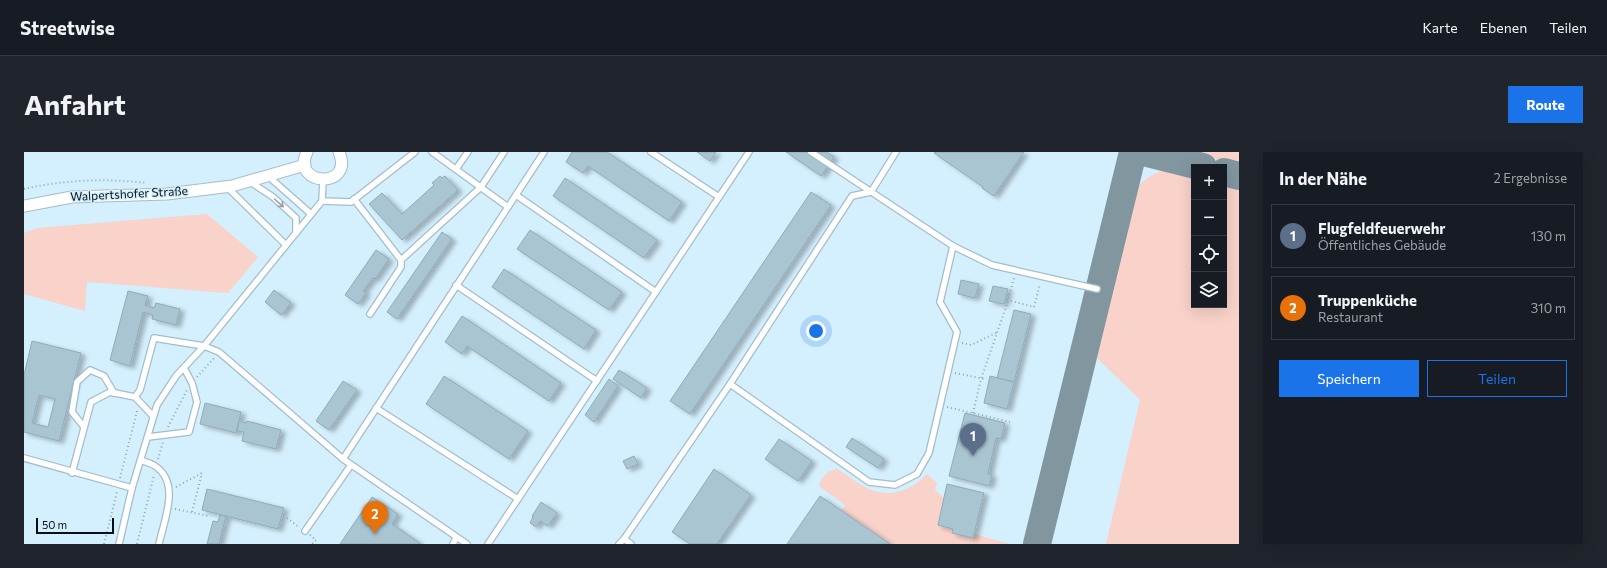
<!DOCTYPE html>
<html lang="de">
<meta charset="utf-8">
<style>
:root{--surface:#171b24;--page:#20242c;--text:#f1f3f6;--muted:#9ea1a6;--line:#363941;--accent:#1a73e8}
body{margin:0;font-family:Commissioner,sans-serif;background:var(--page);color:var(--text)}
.controls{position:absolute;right:12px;top:12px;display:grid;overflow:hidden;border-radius:0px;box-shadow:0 4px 16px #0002}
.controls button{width:36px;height:36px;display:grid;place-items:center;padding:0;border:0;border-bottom:1px solid var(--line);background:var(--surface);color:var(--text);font:20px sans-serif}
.scale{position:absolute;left:12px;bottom:10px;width:78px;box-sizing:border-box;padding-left:4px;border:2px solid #071014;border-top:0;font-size:11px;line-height:14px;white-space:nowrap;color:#071014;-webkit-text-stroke:3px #d4effd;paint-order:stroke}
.you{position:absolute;left:792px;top:179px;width:14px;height:14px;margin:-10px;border:3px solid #fff;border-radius:50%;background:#1a73e8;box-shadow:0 0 0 6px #1a73e833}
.badge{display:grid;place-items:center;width:26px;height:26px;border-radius:50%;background:var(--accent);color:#fff;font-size:13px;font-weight:700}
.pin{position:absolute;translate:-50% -33px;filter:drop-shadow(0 1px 2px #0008)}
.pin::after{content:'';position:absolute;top:21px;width:14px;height:12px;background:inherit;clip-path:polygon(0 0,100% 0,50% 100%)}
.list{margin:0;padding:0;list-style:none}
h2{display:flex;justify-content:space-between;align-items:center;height:52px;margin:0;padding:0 16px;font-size:17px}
h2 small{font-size:13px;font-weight:400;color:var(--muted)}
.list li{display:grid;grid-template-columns:26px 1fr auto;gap:12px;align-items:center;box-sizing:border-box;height:64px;margin:0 8px 8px;padding:0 8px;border:1px solid var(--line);border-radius:0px}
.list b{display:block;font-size:15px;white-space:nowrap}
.list p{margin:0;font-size:13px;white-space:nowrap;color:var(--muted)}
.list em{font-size:13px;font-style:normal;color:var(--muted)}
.actions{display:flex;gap:8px;padding:12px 16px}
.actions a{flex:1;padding:9px 0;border:1px solid var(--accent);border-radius:0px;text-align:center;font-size:14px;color:var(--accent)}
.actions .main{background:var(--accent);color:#fff}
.icon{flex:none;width:22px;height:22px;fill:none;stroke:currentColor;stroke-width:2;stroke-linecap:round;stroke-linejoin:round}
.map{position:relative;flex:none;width:1215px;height:392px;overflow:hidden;border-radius:0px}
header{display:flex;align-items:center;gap:24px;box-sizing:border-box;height:56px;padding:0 20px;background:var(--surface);border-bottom:1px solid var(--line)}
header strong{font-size:19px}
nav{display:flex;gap:22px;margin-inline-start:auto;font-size:14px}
.intro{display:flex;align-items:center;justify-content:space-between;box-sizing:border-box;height:96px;padding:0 24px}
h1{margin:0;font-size:28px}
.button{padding:10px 18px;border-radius:0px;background:var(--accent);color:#fff;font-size:14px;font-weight:700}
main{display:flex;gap:24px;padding:0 24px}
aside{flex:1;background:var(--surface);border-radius:0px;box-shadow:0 4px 16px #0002}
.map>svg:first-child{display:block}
.green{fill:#f9d2c9}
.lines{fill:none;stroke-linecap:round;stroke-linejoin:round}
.taxiway{stroke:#8296a0;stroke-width:28}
.building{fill:#aac5d2;stroke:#90aab7;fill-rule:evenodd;filter:url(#shadow)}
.service-casing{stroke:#a3bdca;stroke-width:8}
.minor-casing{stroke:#a3bdca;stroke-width:13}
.path{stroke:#91a6b1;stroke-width:2;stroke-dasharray:1 3;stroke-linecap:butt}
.service{stroke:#fff;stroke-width:5.5}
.minor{stroke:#fff;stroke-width:11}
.oneway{stroke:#9c9fa1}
.labels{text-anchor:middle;stroke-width:3;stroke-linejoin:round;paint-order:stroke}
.street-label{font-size:12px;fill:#071014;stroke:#d4effd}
</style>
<header>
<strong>Streetwise</strong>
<nav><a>Karte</a><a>Ebenen</a><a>Teilen</a></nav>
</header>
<div class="intro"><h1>Anfahrt</h1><a class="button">Route</a></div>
<main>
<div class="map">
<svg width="1215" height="392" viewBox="0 0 1215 392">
<defs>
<filter id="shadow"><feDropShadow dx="4.5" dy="2.5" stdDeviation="2" flood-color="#0004"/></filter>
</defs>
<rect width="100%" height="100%" fill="#d4effd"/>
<!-- green -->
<g class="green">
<path d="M1161,0h54v13z"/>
<path d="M1150,17l20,5v131h30v-123l15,4v358h-133l34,-144 -46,-45 40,-162c10,-16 22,-22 40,-24z"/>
<path d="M183,62l51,43 -30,36 -141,-11 -2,29 -61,-17v-61l13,-5z"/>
<path d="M813,317c11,6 22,16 34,21 21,8 42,-1 56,-16l10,9 -2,7 9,8 -6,27 15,4 -1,4 21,5 1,-4 36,10h-120l-48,-33 3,-6 -26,-19c3,-10 8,-15 18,-17z"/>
</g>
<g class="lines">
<!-- taxiway -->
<g class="taxiway">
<path d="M1119,0l60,15"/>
<path d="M1200,20l15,4"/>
<path d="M1013,392l96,-392"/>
</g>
</g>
<!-- building -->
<g class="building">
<path d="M548,0h35l75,50 -13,19 -81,-55 -5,7 -17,-11z"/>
<path d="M673,0h19l-6,9z"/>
<path d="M762,0h41l7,5 -13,19z"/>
<path d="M911,0h89l-30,44 -12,-8 1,-1 -49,-34z"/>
<path d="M416,24l2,2 3,-2 13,14 -56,50 -33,-36 13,-11 20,21 32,-29 -2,-2z"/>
<path d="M541,26l92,62 -13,18 -91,-62z"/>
<path d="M787,40l20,13 -141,209 -20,-13z"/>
<path d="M506,78l92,62 -13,18 -92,-61z"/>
<path d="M418,80l10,7 -55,80 -10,-7z"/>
<path d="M352,98l13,9 -14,20 -2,-1 -10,13 3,2 -8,11 -13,-9z"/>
<path d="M480,117l92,61 -12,19 -92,-62z"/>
<path d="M937,128l18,4 -4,14 -17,-4z"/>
<path d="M969,134l15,3 -4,15 -15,-3z"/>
<path d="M250,138l17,13 -10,12 -16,-13z"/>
<path d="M104,139l20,5 -3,9 9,3 2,-5 24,6 -4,16 -24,-6 1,-4 -10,-3 -13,54 -20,-6z"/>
<path d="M990,158l17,4 -17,68 -17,-4z"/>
<path d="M438,164l99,67 -12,18 -82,-55 -5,8 -17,-12z"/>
<path d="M8,189l49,12 -22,88 -35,-9v-57zM15,243l16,4 -7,28 -16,-4z"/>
<path d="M595,218l28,18 -6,10 -28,-19z"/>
<path d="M420,224l84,55 -19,28 -83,-55z"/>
<path d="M966,224l24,6 -7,27 -23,-6z"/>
<path d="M585,227l9,7 -24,36 -9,-7z"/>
<path d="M319,229l14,9 -28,40 -13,-9z"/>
<path d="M181,251l36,9 -5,21 -36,-9z"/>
<path d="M941,261l40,10 -4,16 -5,-1 -8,36 4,1 -3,11 -40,-10z"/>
<path d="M215,269l7,2 1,-2 34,9 -5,19 -34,-8 2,-9 -7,-1z"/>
<path d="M828,286l32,21 -6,9 -32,-21z"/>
<path d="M755,287l33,22 -14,20 -33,-22z"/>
<path d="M610,304l4,8 -11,5 -4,-8z"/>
<path d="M690,317l37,26 -34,49h-27l-18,-12z"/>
<path d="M923,332l37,9 -11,45 -21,-5 1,-4 -15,-4z"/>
<path d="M183,337l77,19 -6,21 -76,-19z"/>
<path d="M796,344l22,15 48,33h-103z"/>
<path d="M348,345l26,17 -6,10 29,20h-81z"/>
<path d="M517,350l16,11 -9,13 -8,-5 -4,6 -6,-4 3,-6 -1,-1z"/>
<path d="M196,363l6,1 -7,28h-12l6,-23 5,1z"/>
</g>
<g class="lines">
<!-- service casing -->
<g class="service-casing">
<g id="service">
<path d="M408,0l76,55"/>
<path d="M627,0l68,45"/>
<path d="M787,0l142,94 39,19 105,24"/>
<path d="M432,17l12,-17"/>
<path d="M244,24l43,38"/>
<path d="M225,29l24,16 23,21v15"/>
<path d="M203,35l59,58"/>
<path d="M492,43l140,97"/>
<path d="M330,47l47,61 80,-73 23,-35"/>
<path d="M298,49l29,1 64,-50"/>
<path d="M432,133l141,96"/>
<path d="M346,162l31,-47v-7"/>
<path d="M706,232l139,98 26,3 22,-11 12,-21 28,-121 -17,-30 13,-56"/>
<path d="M111,245l5,-7 14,-52 50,8 15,6 124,107 124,85"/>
<path d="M352,256l142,91"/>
<path d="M60,275l-12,-15 5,-30 13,-12 14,6 10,17"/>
<path d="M124,285l41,-5 8,-30 -5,-19 -8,-15"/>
<path d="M0,306l108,30"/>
<path d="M319,307l201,-307"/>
<path d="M117,308c4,2 10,3 14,6 26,17 9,54 4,78"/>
<path d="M48,321l19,-71 19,-10 25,5 18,19"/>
<path d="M281,379l46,-66"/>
<path d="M600,387l7,5"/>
<path d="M95,392l13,-56 25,-83 19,-29 28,-30 118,-145 1,-21"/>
<path d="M429,392l3,-6"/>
<path d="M464,392l261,-392"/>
<path d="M595,392l5,-5 106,-155 122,-188 19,-4 25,-40"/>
</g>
</g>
<!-- minor casing -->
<g class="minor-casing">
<g id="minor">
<path d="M283,0c-17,34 48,38 32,0"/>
<path d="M0,54l48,-9 95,-3 65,-8 73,-21"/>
</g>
</g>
<!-- path -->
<g class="path">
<path d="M0,37c39,-9 82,-11 123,-6"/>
<path d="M983,148l27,7 6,-23"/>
<path d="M938,191l9,2 25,-12"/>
<path d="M931,221l30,6"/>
<path d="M173,225l17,-19"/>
<path d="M923,255l63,15"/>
<path d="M949,261l8,-34 25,-72 8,-29"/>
<path d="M144,275l19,-37"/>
<path d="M134,307l5,-17"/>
<path d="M96,326l17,-67"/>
<path d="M152,335l26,-14"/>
<path d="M151,357l34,7"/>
<path d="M168,360l10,-39"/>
<path d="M263,366l12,9"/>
<path d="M286,383l6,5 -4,4"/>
<path d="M80,392l13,-52"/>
<path d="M113,392l17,-69"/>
</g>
<!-- service -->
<use href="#service" class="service"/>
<!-- minor -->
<use href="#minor" class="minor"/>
</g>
<!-- one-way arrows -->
<defs><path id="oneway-shaft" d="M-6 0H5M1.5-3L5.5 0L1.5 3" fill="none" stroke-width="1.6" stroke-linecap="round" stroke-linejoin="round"/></defs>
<use class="oneway" href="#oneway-shaft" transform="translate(255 51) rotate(42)"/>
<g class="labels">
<!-- street labels -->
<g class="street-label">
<text transform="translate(105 42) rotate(-3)" y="4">Walpertshofer Straße</text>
</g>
</g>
</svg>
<div class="controls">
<button>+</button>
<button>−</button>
<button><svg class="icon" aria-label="locate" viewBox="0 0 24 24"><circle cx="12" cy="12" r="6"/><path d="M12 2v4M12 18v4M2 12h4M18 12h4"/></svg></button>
<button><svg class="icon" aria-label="layers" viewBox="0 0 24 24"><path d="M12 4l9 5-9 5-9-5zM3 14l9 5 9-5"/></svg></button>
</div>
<div class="scale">50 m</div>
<div class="you"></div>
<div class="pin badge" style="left:949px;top:304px;background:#5c6f8a">1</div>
<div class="pin badge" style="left:351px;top:382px;background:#e8710a">2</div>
</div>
<aside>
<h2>In der Nähe<small>2 Ergebnisse</small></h2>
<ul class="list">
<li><span class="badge" style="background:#5c6f8a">1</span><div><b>Flugfeldfeuerwehr</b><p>Öffentliches Gebäude</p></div><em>130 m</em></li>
<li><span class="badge" style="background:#e8710a">2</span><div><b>Truppenküche</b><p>Restaurant</p></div><em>310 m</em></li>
</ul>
<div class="actions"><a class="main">Speichern</a><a>Teilen</a></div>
</aside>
</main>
